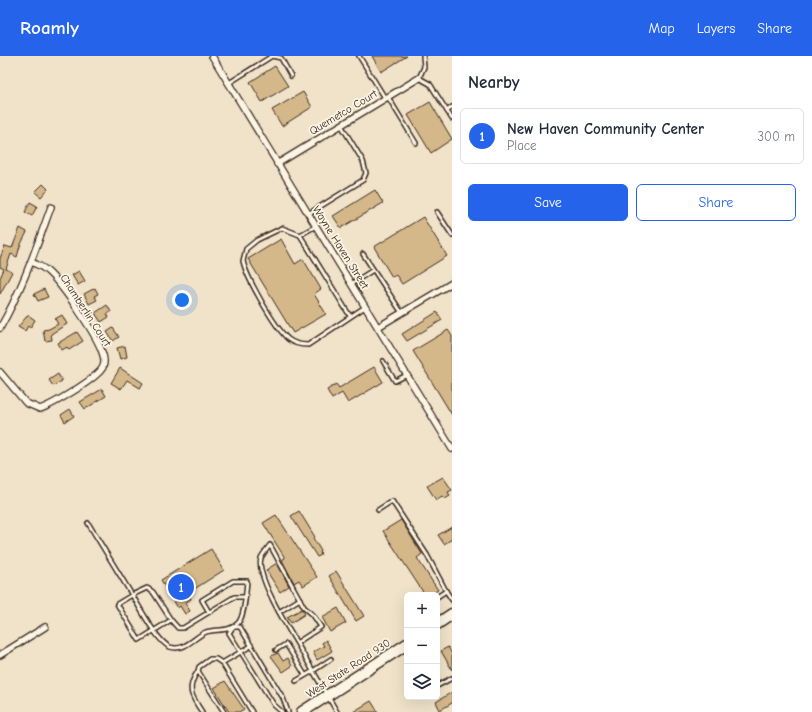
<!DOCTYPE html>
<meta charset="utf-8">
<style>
:root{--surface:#fff;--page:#f6f6f7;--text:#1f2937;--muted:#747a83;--line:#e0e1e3;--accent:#2563eb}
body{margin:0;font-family:"Comic Neue",sans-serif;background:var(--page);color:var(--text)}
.controls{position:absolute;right:12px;bottom:12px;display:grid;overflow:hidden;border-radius:6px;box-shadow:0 4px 16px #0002}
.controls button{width:36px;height:36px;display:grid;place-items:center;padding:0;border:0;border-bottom:1px solid var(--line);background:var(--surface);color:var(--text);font:20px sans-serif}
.you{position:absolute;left:182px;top:244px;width:14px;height:14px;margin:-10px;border:3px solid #fff;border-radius:50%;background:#1a73e8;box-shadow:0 0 0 6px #1a73e833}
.badge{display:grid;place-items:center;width:26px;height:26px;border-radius:50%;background:var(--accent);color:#fff;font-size:13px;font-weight:700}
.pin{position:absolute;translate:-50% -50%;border:2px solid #fff;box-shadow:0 1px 4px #0006}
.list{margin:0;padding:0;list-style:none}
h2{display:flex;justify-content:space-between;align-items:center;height:52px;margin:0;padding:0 16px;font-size:17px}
h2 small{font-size:13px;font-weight:400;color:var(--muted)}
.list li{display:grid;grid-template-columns:26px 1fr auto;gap:12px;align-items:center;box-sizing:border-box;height:56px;margin:0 8px 8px;padding:0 8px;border:1px solid var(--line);border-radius:6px}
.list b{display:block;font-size:15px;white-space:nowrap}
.list p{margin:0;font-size:13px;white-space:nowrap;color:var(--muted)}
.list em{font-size:13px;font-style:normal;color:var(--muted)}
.actions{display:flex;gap:8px;padding:12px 16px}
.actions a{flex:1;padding:9px 0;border:1px solid var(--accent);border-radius:6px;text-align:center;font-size:14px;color:var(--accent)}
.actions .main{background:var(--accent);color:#fff}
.icon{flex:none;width:22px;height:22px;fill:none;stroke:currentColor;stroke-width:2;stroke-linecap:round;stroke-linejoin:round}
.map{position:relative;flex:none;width:452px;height:656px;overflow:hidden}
header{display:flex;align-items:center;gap:24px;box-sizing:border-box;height:56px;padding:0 20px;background:var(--accent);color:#fff}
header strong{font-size:19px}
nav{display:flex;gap:22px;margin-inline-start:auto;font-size:14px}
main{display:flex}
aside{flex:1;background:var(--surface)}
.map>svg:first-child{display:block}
.building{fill:#d5b88a;stroke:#3b2a1e}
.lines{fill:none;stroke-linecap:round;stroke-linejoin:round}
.lane-casing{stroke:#3b2a1e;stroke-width:6}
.street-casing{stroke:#3b2a1e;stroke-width:8}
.highway-casing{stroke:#3b2a1e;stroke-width:13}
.lane{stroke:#fcf5e5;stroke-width:3}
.street{stroke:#fcf5e5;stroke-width:5.5}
.highway{stroke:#fcf5e5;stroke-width:10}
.labels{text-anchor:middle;stroke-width:3.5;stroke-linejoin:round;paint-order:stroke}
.street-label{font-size:11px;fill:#3b2a1e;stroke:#fcf5e5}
</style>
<header>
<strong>Roamly</strong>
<nav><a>Map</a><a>Layers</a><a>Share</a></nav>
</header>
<main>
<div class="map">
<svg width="452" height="656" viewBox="0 0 452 656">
<rect width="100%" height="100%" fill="#f0e3ca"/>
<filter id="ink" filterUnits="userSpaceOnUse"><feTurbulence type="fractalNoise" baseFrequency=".025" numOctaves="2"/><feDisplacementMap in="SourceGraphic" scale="8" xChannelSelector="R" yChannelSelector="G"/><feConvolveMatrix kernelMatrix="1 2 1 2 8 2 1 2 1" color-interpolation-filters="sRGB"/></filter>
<g filter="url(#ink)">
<!-- building -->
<g class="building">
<path d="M372,0h35l-26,16z"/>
<path d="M275,10l13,20 -26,16 -12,-20z"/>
<path d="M303,36l9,15 -30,19 -10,-16z"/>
<path d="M430,46l22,37 -21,14 -23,-38z"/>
<path d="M43,128l5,5 -7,8 -6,-5z"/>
<path d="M375,134l8,13 -42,25 -8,-12z"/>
<path d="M30,146l7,4 -5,10 -7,-4z"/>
<path d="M423,161l24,39 -45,28 -6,-9 -4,2 -18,-30z"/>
<path d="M20,172l7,4 -7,14 -3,11 -6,-3 -5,15 6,3 -12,22v-16l4,-9 -4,-2v-9l5,-12 7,2z"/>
<path d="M281,183l14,25 8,-5 18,30 -7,5 12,20 -33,19 -45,-74z"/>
<path d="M79,215l6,10 -7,4 -6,-10z"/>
<path d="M95,232l3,6 -4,2 3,4 -8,4 -5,-10z"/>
<path d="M44,233l4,8 -10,4 -4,-7z"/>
<path d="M107,249l4,7 -4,2 2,3 -8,5 -6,-9z"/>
<path d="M437,256l5,8 -35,21 -5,-7z"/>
<path d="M28,259l7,5 -5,8 -2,-2 -3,5 -7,-4z"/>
<path d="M62,259l5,9 -16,10 1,6 -7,1 -2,-11 6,-1 9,-5 -3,-5z"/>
<path d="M113,272l6,9 -6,4 -6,-9z"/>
<path d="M448,274l4,6v79l-39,-64z"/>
<path d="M77,276l6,9 -14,9 -2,-3 -5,3 -4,-7z"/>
<path d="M125,290l2,11 -7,2 -3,-11z"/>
<path d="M374,311l9,15 -35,21 -6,-10 -10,6 -5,-9 9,-6 3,4z"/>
<path d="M120,312l23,15 -3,5 -13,-8 -6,9 -10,-6z"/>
<path d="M58,318l4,7 -9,5 -4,-6z"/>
<path d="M102,333l4,7 -21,13 -5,-7z"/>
<path d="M70,353l4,7 -9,6 -4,-7z"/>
<path d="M443,421l9,13 -4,2 2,4 -5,3 -3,-3 -6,4 -9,-14z"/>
<path d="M299,455l16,26 -2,1 8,13 -1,1 1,3 -4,2 -26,-41z"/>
<path d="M276,459l41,62 -14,9 -4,-6 -5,3 -12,-23 3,-2 -22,-35z"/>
<path d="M401,464l21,34 -5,4 21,32 -8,5h-5l-42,-64z"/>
<path d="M452,471v12l-8,5 -6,-9z"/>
<path d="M211,493l13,21 -36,23 3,6 -6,4 5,8 -5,3 -5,-8 -2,2 -17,-28z"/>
<path d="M277,507l12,23 -9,6 -14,-22z"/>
<path d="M336,515l28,45 -8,5 -27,-45z"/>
<path d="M338,552l8,15 -16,9 -8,-15z"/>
<path d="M302,553l3,5 -14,9 -4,-6z"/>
<path d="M326,584l6,11 -15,9 -4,-8 11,-6 -2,-3z"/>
<path d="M448,591l4,7v16l-11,-19z"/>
<path d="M278,597l5,8 5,-3 4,8 -9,6 -12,-16z"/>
<path d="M225,625l19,28 -5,3h-10l-15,-24z"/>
<path d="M452,636v11l-12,7 -4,-8z"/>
<path d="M371,645l7,11h-25z"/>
</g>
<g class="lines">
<!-- lane casing -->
<g class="lane-casing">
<g id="lane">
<path d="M359,0l26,42"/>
<path d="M423,0l1,11 -5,11 11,6 22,35"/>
<path d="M229,27l43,-27 9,2 10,18"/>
<path d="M388,41l28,46"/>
<path d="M447,55l5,-4"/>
<path d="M437,156l15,23"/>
<path d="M308,158l55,-34 3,-7 -3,-12 -22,-36"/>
<path d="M300,179l16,-9"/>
<path d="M363,198l39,59"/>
<path d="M351,228l22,-14"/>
<path d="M350,260l-50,-81 -18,-7 -25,12 -11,9 -3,12c4,18 31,65 45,78 6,5 12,6 20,6l57,-38"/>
<path d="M383,305l12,20 12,-6"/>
<path d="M378,454l14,-9 35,54 19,36"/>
<path d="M88,467l44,72 -15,9 22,36 32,-20 -18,-28 -6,-4 -15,7c8,12 25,47 38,52 15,5 24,-10 36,-15 11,-3 24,0 32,-9 7,-7 8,-32 9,-42h-14l-31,19 7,12"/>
<path d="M437,541l9,-6 6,9"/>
<path d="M279,556l21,-13"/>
<path d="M171,564l7,8h5l51,-31h11"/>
<path d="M298,586l23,-15 -8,-12 -9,-8 -34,-62c-3,4 -7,9 -9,13 -7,21 41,92 52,113l18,-12"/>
<path d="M276,594l10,-6 19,31"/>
<path d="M222,607l29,-17"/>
<path d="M198,615c-12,17 -7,25 4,41"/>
<path d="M296,625l17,-10 24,41"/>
<path d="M437,630l15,-8"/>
<path d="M224,656l-26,-41 1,-4 11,-8h6l6,4 30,49"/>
<path d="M282,656l-8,-7 -45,-72 4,-6h7l43,71 5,14"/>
</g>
</g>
<!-- street casing -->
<g class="street-casing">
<g id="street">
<path d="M212,0l240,393"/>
<path d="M277,108l142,-86"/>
<path d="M378,271l74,-44"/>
<path d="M0,272c22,-38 36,-80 51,-121"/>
<path d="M0,316l26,31 14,6c12,-4 58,-31 63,-42 2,-5 1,-10 -1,-15 -6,-18 -40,-68 -55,-81 -4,-4 -10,-6 -15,-9"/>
<path d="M0,599l45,-28"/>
</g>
</g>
<!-- highway casing -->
<g class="highway-casing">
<g id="highway">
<path d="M437,568l15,-10"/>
<path d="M302,656l105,-68"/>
</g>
</g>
<!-- lane -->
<use href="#lane" class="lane"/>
<!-- street -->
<use href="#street" class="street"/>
<!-- highway -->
<use href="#highway" class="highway"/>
</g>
</g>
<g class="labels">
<!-- street labels -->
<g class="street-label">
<text transform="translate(343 56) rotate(-31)" y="4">Quemetco Court</text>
<text transform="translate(341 191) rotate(58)" y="4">Wayne Haven Street</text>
<text transform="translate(86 254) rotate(57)" y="4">Chamberlin Court</text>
<text transform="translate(348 612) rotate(-33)" y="4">West State Road 930</text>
</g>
</g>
</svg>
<div class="controls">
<button>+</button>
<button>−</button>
<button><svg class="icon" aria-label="layers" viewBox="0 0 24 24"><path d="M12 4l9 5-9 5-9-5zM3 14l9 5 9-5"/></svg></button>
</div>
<div class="you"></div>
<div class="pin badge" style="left:181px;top:531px">1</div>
</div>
<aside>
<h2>Nearby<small></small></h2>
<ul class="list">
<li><span class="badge">1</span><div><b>New Haven Community Center</b><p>Place</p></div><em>300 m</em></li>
</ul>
<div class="actions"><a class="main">Save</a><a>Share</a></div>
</aside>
</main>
